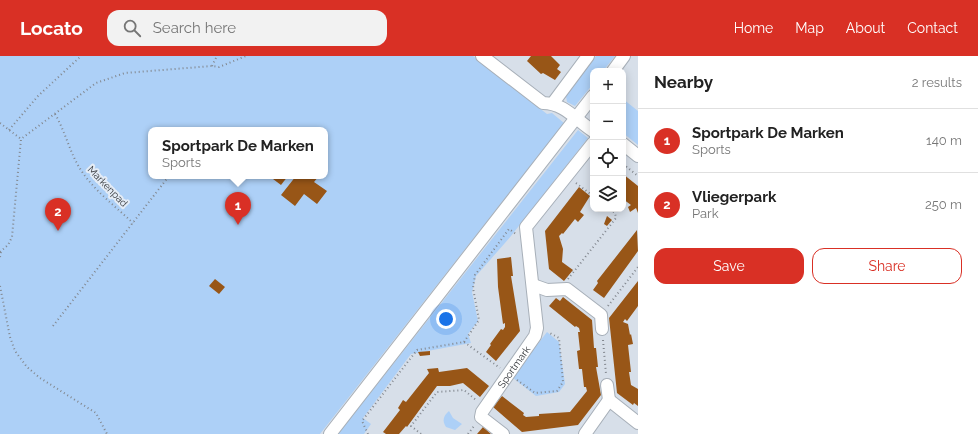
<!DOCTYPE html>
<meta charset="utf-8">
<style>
:root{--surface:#fff;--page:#f2f2f2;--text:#222;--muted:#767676;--line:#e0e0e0;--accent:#d93025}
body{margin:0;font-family:Raleway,sans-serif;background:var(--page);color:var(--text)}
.controls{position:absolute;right:12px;top:12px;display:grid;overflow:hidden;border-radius:8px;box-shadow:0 2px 10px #0003}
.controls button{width:36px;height:36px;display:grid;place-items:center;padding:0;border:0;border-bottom:1px solid var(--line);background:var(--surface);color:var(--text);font:20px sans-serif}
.you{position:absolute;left:446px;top:263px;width:14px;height:14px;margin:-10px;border:3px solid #fff;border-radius:50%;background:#1a73e8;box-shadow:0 0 0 6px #1a73e833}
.badge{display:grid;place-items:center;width:26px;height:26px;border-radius:50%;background:var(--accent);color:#fff;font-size:13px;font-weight:700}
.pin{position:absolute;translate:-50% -33px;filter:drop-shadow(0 1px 2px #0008)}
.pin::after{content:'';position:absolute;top:21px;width:14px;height:12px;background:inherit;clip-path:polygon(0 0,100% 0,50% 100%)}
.popup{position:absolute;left:148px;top:71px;width:180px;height:52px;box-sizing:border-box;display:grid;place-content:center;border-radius:8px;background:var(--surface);filter:drop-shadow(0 1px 3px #0005);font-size:13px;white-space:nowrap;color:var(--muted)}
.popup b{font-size:15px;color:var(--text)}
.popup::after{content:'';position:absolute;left:50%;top:100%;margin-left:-8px;border:8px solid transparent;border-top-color:var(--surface)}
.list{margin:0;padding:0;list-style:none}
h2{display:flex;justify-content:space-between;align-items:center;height:52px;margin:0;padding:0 16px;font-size:17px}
h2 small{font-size:13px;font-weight:400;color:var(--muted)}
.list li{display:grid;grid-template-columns:26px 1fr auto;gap:12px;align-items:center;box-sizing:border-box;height:64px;padding:0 16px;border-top:1px solid var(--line)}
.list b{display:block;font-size:15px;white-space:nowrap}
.list p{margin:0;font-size:13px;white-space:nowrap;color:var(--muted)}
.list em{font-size:13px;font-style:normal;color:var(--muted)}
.actions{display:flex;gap:8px;padding:12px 16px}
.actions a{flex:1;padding:9px 0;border:1px solid var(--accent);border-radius:12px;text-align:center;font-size:14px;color:var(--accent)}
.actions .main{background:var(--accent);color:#fff}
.icon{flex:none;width:22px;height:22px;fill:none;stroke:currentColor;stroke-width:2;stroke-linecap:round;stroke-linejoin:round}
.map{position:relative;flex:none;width:638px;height:378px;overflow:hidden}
header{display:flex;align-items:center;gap:24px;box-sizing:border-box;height:56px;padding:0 20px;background:var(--accent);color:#fff}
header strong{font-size:19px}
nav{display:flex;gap:22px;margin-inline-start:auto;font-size:14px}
.search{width:280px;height:36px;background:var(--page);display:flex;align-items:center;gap:10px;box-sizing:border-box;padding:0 14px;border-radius:12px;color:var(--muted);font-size:15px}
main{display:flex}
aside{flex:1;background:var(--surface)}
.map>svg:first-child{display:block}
.green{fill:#add0f7;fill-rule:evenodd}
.building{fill:#985617}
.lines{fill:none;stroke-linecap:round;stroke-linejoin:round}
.minor-casing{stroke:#a7afb8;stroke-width:14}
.path{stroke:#82878e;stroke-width:2;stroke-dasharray:1 3;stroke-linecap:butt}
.minor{stroke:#fff;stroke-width:12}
.labels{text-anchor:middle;stroke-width:4;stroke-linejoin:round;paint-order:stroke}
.street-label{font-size:10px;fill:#373a3e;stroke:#e4ecf6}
</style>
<header>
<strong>Locato</strong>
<div class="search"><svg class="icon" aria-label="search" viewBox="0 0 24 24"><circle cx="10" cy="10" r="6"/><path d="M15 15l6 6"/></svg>Search here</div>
<nav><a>Home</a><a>Map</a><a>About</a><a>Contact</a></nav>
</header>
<main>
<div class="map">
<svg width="638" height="378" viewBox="0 0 638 378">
<rect width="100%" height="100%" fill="#d7dfe9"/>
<!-- green -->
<g class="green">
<path d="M0,0h473l74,58 5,-1 12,10 -244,311h-320zM151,74h174v46h-174z"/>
<path d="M596,0h19l-12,15h-10v13l-18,22 -8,-4 -1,-6z"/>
<path d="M623,43l15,12v34l-15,-12z"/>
<path d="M578,74l10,8 -77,98 -35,40 -4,16 6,29 -10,13 3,9 -60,11 -48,64 8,6 -7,10h-26z"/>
<path d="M547,276l12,10 6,42 -6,8 -23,4 -24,-19z"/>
<path d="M449,355l4,7 9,6 -7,6 -9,-3c-4,-6 -3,-11 3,-16z"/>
</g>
<!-- building -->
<g class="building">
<path d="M531,0h20l9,9 -3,4 4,3 -6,8 -12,-7 -2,1 -14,-13z"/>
<path d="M623,118l15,12v27l-2,-5 -6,4 -2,-5 3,-2 -8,-6 2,-5 -2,-2z"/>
<path d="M269,120h19l-7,9z"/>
<path d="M296,120h23l-5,6 13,9 -10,13 -13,-10 -9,12 -14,-11z"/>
<path d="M579,131l11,9 -10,16 4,3 -6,7 -3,-3 -12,15 -1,-1 -3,3 4,13 -1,13 11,8 -9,11 -15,-12 -4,-38z"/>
<path d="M607,160l5,4 -5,6 -3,-2z"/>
<path d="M637,174l1,21 -34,47 -11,-8 5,-7 -1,-2z"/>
<path d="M511,201l2,19h-2l9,55 -24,30 -10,-9 5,-7 -1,-1 11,-15 2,1 2,-3v-4l-2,1 -5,-37 -1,-28z"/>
<path d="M215,223l10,8 -6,7 -10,-8z"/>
<path d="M638,225v25l-11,15 -2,-2 -2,3 5,2 2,11 1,-1 2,10 -5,1 3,27h-2l2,13 7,4v17l-4,-3 -1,2 -16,-12 -8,-75z"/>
<path d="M563,241l29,23 2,28h2l2,19h-2l5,28 -23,30 -56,7 -29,-25 9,-11 22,17 -1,2 3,2 13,-1v-2l31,-2 17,-21 -1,-4h-2l-2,-18h-3l-2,-18 3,-1 -2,-18h2l-1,-4 -3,-2 -1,1 -26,-21 7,-8 4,3z"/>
<path d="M430,295v4l-10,1 -2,-4z"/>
<path d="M438,312l1,4 28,-4 22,18 -9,11 -17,-14 -13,3h-13l-30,41 -1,-1 -7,8h-13l-3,-2 17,-22 -2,-2 5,-8 3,2 23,-29 -2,-4z"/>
<path d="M483,371l8,7h-14z"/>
</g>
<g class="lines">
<!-- minor casing -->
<g class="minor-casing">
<g id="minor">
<path d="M482,0l61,47c21,0 33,17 50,28"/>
<path d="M613,15l11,-15"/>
<path d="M553,47l35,-47"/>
<path d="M623,88l15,12"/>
<path d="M533,229l14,5 20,-1 34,26 1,14"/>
<path d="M607,329l2,15"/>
<path d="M330,378l263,-338"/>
<path id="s1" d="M503,378l-22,-17 1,-5 53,-76 2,-8 -11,-101 67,-84"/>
<path d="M585,378l24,-34 29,23"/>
</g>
</g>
<!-- path -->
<g class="path">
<path d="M212,10l5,-10"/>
<path d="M55,58c10,17 14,36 24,53 13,22 36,39 54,56"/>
<path d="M0,67l21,16"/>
<path d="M9,74l29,-34 43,-40"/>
<path d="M623,108l15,12"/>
<path d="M576,127l17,13"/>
<path d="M0,196l8,-7 4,-8 9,-98 75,-56 29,-10 87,-7 7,1 27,-11"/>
<path d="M0,201l1,-5"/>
<path d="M568,223l48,-61 -1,-5 -5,-4"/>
<path d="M0,230l10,51 5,14 12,16 13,11 56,35 11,21"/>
<path d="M608,250l30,-39"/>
<path d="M53,270l116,-150"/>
<path d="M603,284l3,34"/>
<path d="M464,286l15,-22 -6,-32 2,-13 34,-46 7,5"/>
<path d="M517,324l18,13 22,-2 6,-9 -4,-44 -11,-6"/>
<path d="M368,378l-6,-13 55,-71 47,-8 36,26"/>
<path d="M421,378l-10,-8 26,-34 27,-2 12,10"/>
<path d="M468,378l6,-8"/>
</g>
<!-- minor -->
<use href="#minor" class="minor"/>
</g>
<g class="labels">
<!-- street labels -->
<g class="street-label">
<text transform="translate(108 130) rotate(46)" y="4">Markenpad</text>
<text dy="4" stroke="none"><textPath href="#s1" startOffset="88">Sportmark</textPath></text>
</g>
</g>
</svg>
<div class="controls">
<button>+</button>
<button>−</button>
<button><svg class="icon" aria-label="locate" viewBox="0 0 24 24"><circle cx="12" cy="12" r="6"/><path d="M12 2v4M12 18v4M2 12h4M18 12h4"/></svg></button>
<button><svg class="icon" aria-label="layers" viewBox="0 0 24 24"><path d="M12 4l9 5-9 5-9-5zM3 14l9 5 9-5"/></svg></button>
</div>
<div class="you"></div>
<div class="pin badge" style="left:238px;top:169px">1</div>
<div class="popup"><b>Sportpark De Marken</b>Sports</div>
<div class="pin badge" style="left:58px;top:175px">2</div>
</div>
<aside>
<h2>Nearby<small>2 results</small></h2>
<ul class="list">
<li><span class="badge">1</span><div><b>Sportpark De Marken</b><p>Sports</p></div><em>140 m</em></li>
<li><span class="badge">2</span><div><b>Vliegerpark</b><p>Park</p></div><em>250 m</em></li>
</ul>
<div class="actions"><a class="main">Save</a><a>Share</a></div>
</aside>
</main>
